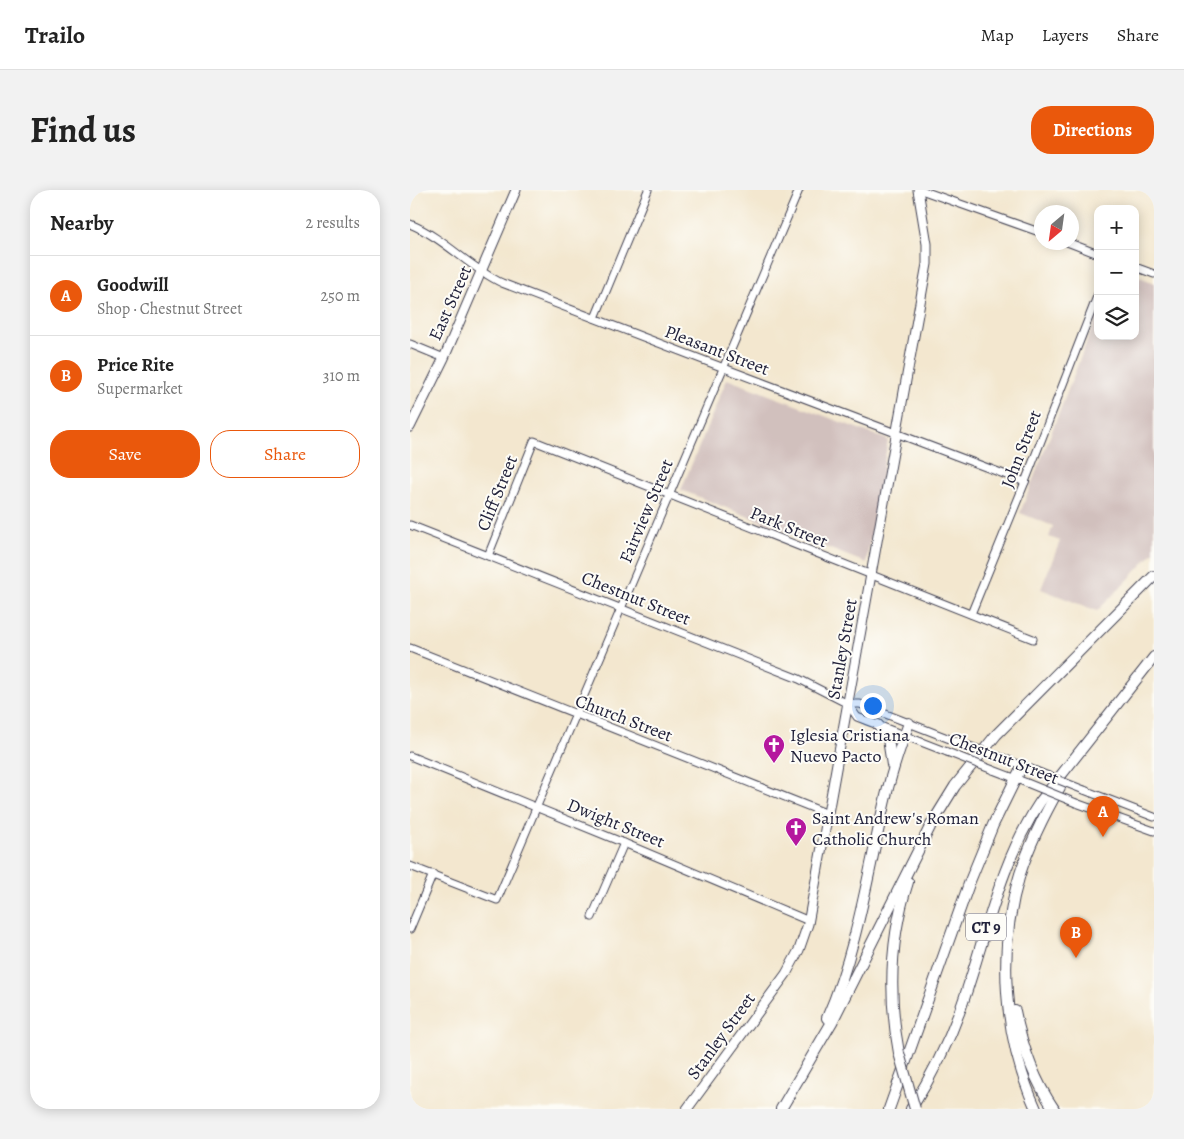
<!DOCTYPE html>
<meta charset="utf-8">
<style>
:root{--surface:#fff;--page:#f2f2f2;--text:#222;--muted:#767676;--line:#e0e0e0;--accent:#ea580c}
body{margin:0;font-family:Alegreya,serif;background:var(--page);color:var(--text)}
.controls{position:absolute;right:15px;top:15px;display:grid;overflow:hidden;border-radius:10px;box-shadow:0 2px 12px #0003}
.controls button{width:45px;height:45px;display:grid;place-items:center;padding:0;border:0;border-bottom:1px solid var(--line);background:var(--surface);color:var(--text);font:25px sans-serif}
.compass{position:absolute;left:624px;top:15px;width:45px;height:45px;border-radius:50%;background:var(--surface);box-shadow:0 2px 12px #0003;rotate:209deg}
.you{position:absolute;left:462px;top:515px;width:18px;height:18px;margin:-12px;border:4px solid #fff;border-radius:50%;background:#1a73e8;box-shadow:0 0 0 8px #1a73e833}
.badge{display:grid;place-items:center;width:32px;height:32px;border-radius:50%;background:var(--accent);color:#fff;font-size:16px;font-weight:700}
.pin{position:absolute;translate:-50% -41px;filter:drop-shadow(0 1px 2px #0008)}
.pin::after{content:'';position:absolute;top:26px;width:18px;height:15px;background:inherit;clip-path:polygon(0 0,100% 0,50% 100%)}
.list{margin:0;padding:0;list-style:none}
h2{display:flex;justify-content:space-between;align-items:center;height:65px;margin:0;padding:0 20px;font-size:21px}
h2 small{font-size:16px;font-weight:400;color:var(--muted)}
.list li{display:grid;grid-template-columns:32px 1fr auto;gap:15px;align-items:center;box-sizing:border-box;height:80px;padding:0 20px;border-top:1px solid var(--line)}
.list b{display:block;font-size:19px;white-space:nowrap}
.list p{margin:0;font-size:16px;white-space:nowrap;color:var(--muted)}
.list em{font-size:16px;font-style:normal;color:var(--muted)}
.actions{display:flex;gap:10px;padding:15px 20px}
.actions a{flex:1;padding:11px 0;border:1px solid var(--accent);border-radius:20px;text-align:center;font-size:18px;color:var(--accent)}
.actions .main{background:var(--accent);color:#fff}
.icon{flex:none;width:28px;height:28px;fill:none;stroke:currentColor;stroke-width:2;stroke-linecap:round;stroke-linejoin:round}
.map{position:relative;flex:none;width:744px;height:919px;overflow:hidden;border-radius:20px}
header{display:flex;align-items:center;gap:30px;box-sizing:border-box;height:70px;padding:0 25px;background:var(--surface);border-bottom:1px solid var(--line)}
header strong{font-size:24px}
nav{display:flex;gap:28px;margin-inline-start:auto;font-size:18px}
.intro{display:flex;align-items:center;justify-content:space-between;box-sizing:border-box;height:120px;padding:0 30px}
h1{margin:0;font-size:35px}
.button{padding:12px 22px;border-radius:20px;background:var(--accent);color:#fff;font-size:18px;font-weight:700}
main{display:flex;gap:30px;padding:0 30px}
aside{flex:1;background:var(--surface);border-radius:20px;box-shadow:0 2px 12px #0003}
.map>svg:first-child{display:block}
.industrial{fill:#d1c0bd}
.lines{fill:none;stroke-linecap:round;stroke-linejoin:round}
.minor-casing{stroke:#414051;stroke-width:9}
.major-casing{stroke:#414051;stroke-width:11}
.highway-casing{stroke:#414051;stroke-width:12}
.minor{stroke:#fff;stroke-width:7}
.major{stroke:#fff;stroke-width:9}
.highway{stroke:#fff;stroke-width:10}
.minor-bridge-casing{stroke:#414051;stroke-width:9;stroke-linecap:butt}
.highway-bridge-casing{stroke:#414051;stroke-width:12;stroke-linecap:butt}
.minor-bridge{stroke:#fff;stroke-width:7}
.highway-bridge{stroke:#fff;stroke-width:10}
.labels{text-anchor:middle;stroke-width:4;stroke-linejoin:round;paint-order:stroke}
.shield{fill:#fdfcf7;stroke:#646373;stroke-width:1}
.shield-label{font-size:16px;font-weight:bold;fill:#22223b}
.street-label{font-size:18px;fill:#22223b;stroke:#fdfcf7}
.poi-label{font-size:18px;fill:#22223b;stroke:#fdfcf7;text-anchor:start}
</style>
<header>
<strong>Trailo</strong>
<nav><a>Map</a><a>Layers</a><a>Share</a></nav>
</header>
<div class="intro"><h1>Find us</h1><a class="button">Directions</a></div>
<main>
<aside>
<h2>Nearby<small>2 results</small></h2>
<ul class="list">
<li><span class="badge">A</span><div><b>Goodwill</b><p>Shop · Chestnut Street</p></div><em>250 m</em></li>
<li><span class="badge">B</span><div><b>Price Rite</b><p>Supermarket</p></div><em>310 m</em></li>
</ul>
<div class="actions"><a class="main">Save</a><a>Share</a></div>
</aside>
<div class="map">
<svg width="744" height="919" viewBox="0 0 744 919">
<rect width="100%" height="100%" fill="#fdfcf7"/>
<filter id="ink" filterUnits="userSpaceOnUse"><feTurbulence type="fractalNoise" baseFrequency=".02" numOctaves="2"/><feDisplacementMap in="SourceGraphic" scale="10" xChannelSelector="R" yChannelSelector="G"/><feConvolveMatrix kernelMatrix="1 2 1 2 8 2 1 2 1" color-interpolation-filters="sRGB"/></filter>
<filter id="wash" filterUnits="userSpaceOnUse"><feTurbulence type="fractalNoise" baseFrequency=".0096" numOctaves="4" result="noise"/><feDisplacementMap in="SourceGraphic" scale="20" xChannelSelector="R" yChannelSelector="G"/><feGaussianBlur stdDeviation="1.12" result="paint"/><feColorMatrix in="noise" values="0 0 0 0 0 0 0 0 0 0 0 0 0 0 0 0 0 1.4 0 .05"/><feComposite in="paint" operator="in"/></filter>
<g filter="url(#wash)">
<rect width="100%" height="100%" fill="#f3e7cf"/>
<!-- industrial -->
<g class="industrial">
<path d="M725,85l19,8v269l-30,32 -27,27 -56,-22 19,-48 -11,-4 4,-11 -33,-13 78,-200v23h37z"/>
<path d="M317,189l161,61 -22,123 -185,-73z"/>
</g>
</g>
<g filter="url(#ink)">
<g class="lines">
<!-- minor casing -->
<g class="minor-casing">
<g id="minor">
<path d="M511,0l121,43"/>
<path d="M0,34c36,15 58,43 92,59l222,85 301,114"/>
<path d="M657,52l31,12"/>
<path d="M725,77l19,7"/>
<path d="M185,128l53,-128"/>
<path d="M0,154l34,14"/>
<path d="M0,335l389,154 49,25h12l95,37"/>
<path d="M78,366l46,-115 499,198"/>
<path d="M561,424l54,-132 73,-188"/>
<path d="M0,458l418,166"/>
<path d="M438,514l9,13 90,35"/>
<path d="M0,566l214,87 185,78"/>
<path d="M593,568l33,13"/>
<path d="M583,580l34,13"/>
<path d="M674,600l70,27"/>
<path d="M666,613l78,28"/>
<path d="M0,676l87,34 302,-710"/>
<path d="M182,727l32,-74"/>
<path d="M0,739l23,-55"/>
</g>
</g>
<!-- major casing -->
<g class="major-casing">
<g id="major">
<path d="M0,237l34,-69 72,-168"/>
<path d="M277,919l99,-135 13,-24 9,-26 119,-660v-20l-9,-54"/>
</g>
</g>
<!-- highway casing -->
<g class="highway-casing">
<g id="highway">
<path d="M468,535l10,14 4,26"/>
<path d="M605,821c7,34 19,69 39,98"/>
<path d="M417,828c31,-71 41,-147 59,-222 6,-25 14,-49 23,-73"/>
<path d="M489,863c-11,-58 -9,-115 9,-171"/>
<path d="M371,919l51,-87 99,-197 24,-39 41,-51 158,-159"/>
<path d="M479,919l81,-228 23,-56 29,-59"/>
<path d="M501,919c22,-35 41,-73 54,-113 22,-65 36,-135 75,-194l114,-145"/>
<path d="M626,919c-33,-72 -39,-160 -16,-235 10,-31 24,-59 40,-87"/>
</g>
</g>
<!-- minor -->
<use href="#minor" class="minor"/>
<!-- major -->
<use href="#major" class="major"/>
<!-- highway -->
<use href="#highway" class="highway"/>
<!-- minor-bridge casing -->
<g class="minor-bridge-casing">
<g id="minor-bridge">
<path d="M545,551l48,17"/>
<path d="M537,562l46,18"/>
<path d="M626,581l48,19"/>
<path d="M617,593l49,20"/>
</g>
</g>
<!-- highway-bridge casing -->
<g class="highway-bridge-casing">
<path id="highway-bridge" d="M489,863l16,56"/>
</g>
<!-- minor-bridge -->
<use href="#minor-bridge" class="minor-bridge"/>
<!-- highway-bridge -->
<use href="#highway-bridge" class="highway-bridge"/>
</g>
</g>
<!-- icons -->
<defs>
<g id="church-pin" transform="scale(1.125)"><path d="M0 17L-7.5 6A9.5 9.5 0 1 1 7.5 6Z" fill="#b5179e" stroke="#fdfcf7"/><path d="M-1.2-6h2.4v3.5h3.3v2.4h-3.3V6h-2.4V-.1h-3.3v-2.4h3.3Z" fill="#fff"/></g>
</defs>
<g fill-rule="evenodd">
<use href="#church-pin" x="364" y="555"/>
<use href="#church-pin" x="386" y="638"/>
</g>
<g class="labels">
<!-- shield labels -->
<rect class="shield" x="556" y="723.5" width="40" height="27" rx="4"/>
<g class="shield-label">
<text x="576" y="743">CT 9</text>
</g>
<!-- street labels -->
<g class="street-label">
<text transform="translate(40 113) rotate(-66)" y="6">East Street</text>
<text transform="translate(307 160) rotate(21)" y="6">Pleasant Street</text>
<text transform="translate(611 259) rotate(-69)" y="6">John Street</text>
<text transform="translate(87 303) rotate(-68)" y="6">Cliff Street</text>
<text transform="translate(236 321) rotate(-67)" y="6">Fairview Street</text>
<text transform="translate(379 337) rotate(22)" y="6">Park Street</text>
<text transform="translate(226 408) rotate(22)" y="6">Chestnut Street</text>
<text transform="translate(432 459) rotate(-80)" y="6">Stanley Street</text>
<text transform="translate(214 528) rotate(21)" y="6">Church Street</text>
<text transform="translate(594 568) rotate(21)" y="6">Chestnut Street</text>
<text transform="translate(206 633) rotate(22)" y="6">Dwight Street</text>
<text transform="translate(311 846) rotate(-54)" y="6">Stanley Street</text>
</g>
<!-- poi labels -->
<g class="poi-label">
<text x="380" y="551">Iglesia Cristiana<tspan x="380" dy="21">Nuevo Pacto</tspan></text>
<text x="402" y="634">Saint Andrew's Roman<tspan x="402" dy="21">Catholic Church</tspan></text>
</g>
</g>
</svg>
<div class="controls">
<button>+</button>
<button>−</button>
<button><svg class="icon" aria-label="layers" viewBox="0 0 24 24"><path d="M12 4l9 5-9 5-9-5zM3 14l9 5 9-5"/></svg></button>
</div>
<svg class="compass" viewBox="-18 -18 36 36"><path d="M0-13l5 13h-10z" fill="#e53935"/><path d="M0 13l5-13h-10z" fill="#767676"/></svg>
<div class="you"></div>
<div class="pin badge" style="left:693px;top:647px">A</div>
<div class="pin badge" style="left:666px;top:768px">B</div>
</div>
</main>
